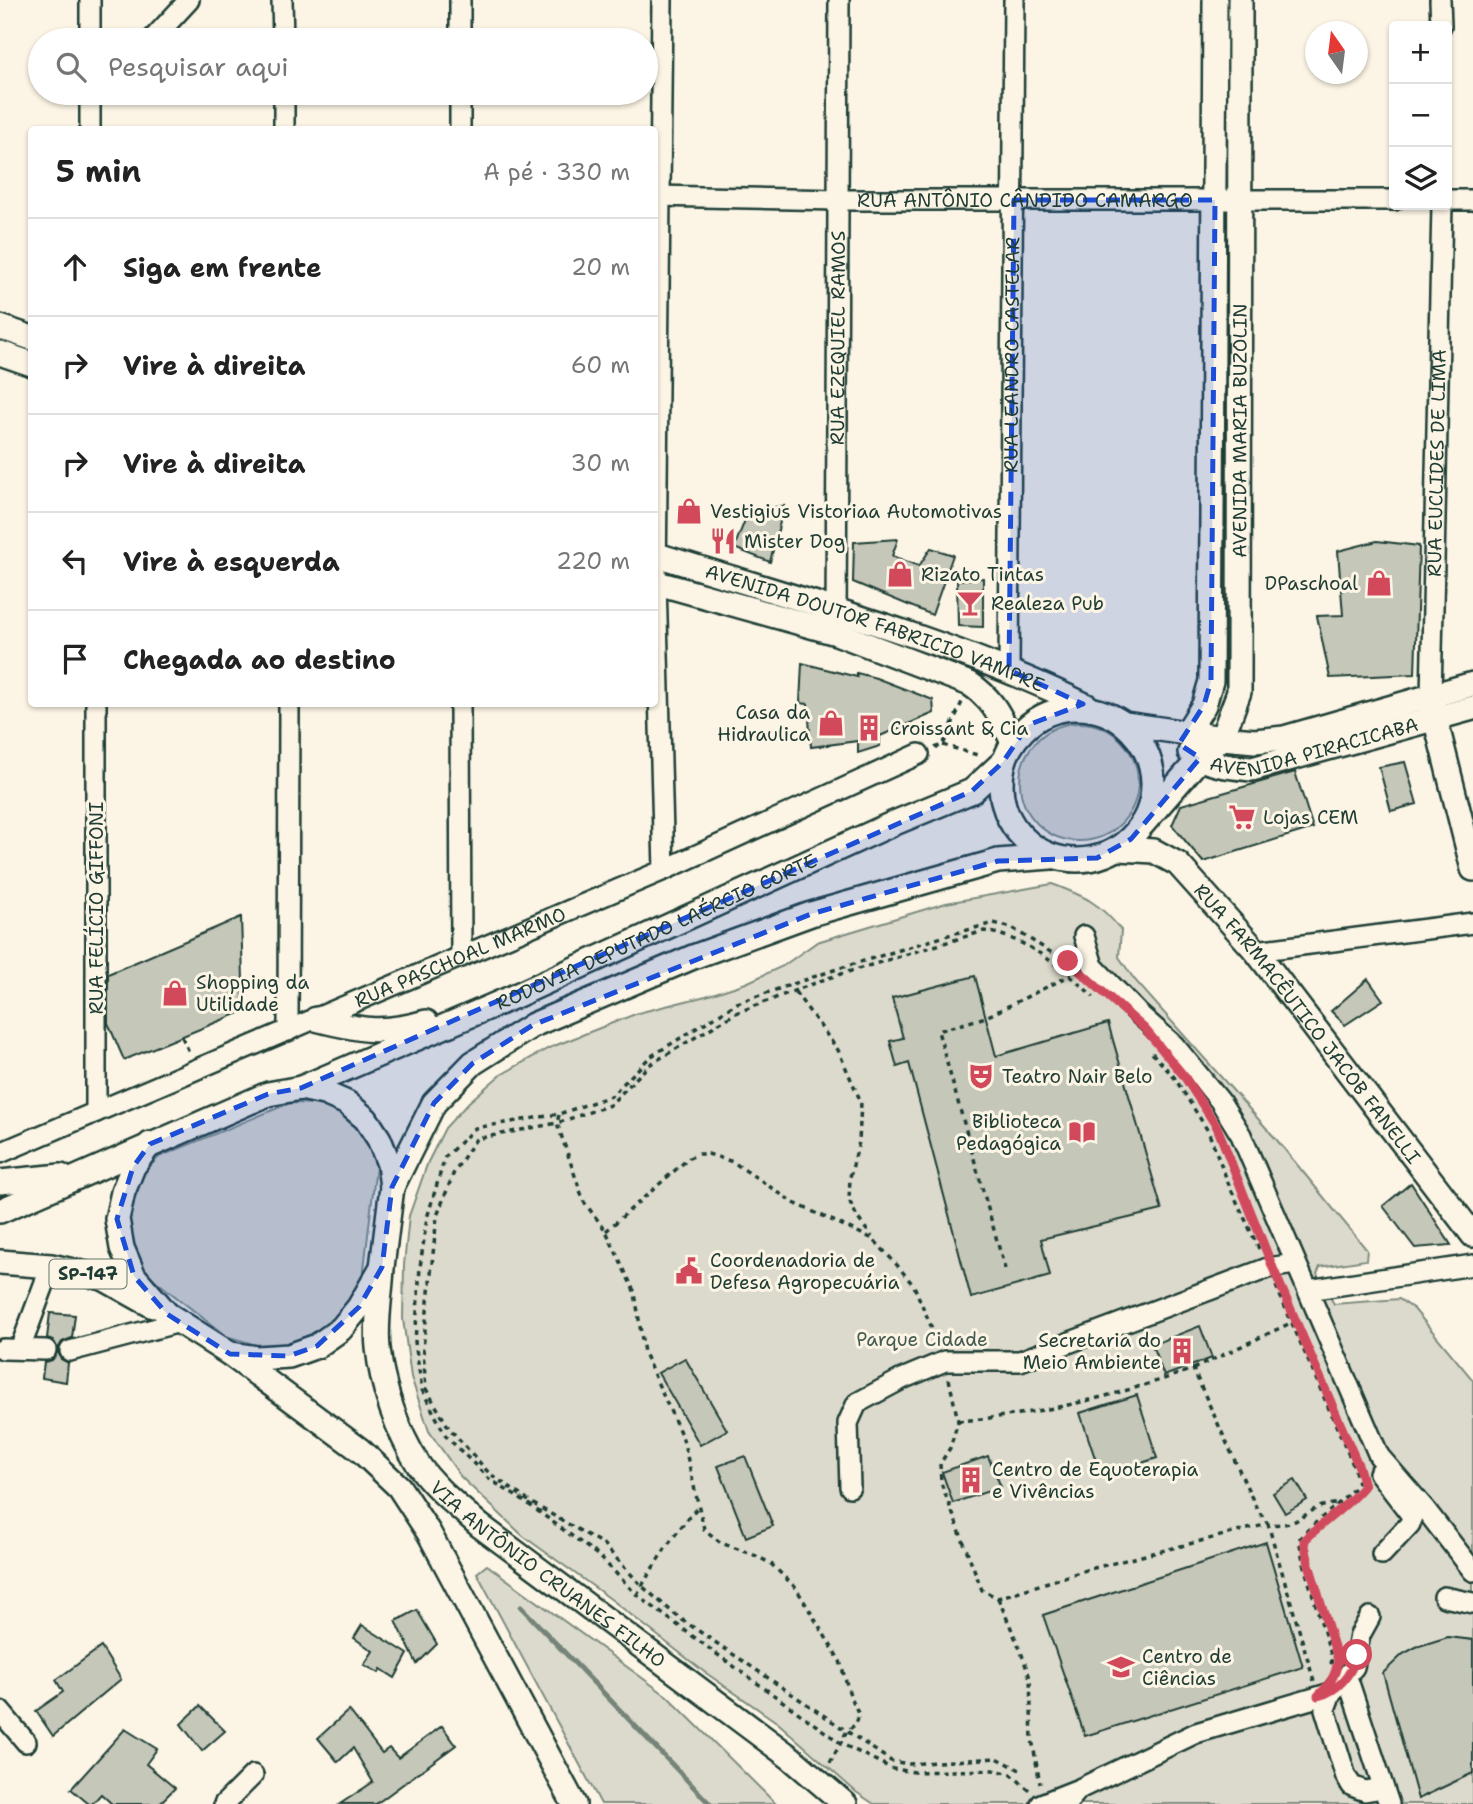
<!DOCTYPE html>
<html lang="pt">
<meta charset="utf-8">
<style>
:root{--surface:#fff;--page:#f6f6f6;--text:#222;--muted:#767676;--line:#e0e0e0}
body{margin:0;font-family:"Shantell Sans",sans-serif;background:var(--page);color:var(--text)}
.controls{position:absolute;right:21px;top:21px;display:grid;overflow:hidden;border-radius:7px;box-shadow:0 2px 5px #0004}
.controls button{width:63px;height:63px;display:grid;place-items:center;padding:0;border:0;border-bottom:2px solid var(--line);background:var(--surface);color:var(--text);font:35px sans-serif}
.compass{position:absolute;left:1305px;top:21px;width:63px;height:63px;border-radius:50%;background:var(--surface);box-shadow:0 2px 5px #0004;rotate:346deg}
.stop{position:absolute;width:21px;height:21px;margin:-16px;border:5px solid #d1495b;border-radius:50%;background:#fff}
.stop.end{background:#d1495b;border-color:#fff;box-shadow:0 2px 7px #0008}
.list{margin:0;padding:0;list-style:none}
h2{display:flex;justify-content:space-between;align-items:center;height:91px;margin:0;padding:0 28px;font-size:30px}
h2 small{font-size:23px;font-weight:400;color:var(--muted)}
.list li{display:grid;grid-template-columns:46px 1fr auto;gap:21px;align-items:center;box-sizing:border-box;height:98px;padding:0 28px;border-top:2px solid var(--line)}
.list b{display:block;font-size:26px;white-space:nowrap}
.list em{font-size:23px;font-style:normal;color:var(--muted)}
.icon{flex:none;width:38px;height:38px;fill:none;stroke:currentColor;stroke-width:2;stroke-linecap:round;stroke-linejoin:round}
.map{position:relative;flex:none;width:1473px;height:1804px;overflow:hidden}
.search{position:absolute;background:var(--surface);box-shadow:0 2px 5px #0004;left:28px;top:28px;width:630px;height:77px;display:flex;align-items:center;gap:18px;box-sizing:border-box;padding:0 24px;border-radius:38px;color:var(--muted);font-size:26px}
.panel{position:absolute;background:var(--surface);box-shadow:0 2px 5px #0004;left:28px;top:126px;width:630px;height:581px;border-radius:7px}
.map>svg:first-child{display:block}
.green{fill:#dcdacc;stroke:#7e8c80;stroke-width:2}
.lines{fill:none;stroke-linecap:round;stroke-linejoin:round}
.stream{stroke:#758479;stroke-width:5}
.building{fill:#c5c7b9;stroke:#1f3d34;stroke-width:2}
.minor-casing{stroke:#1f3d34;stroke-width:24}
.major-casing{stroke:#1f3d34;stroke-width:28}
.path{stroke:#1f3d34;stroke-width:3.5;stroke-dasharray:5 5;stroke-linecap:butt}
.minor{stroke:#fcf5e5;stroke-width:19}
.major{stroke:#fcf5e5;stroke-width:23}
.route{stroke:#d1495b;stroke-width:9}
.marked{fill:#1d4ed8;fill-opacity:0.2;stroke:#1d4ed8;stroke-width:5;stroke-dasharray:14 9;stroke-linejoin:round}
.labels{text-anchor:middle;stroke-width:6;stroke-linejoin:round;paint-order:stroke}
.shield{fill:#fcf5e5;stroke:#617469;stroke-width:2}
.shield-label{font-size:18px;font-weight:bold;fill:#1f3d34}
.street-label{font-size:19px;fill:#1f3d34;stroke:#fcf5e5}
.poi-label{font-size:19px;fill:#1f3d34;stroke:#fcf5e5;text-anchor:start}
.park-label{font-size:19px;fill:#455c52;stroke:#fcf5e5}
</style>
<div class="map">
<svg width="1473" height="1804" viewBox="0 0 1473 1804">
<rect width="100%" height="100%" fill="#fcf5e5"/>
<filter id="ink" filterUnits="userSpaceOnUse"><feTurbulence type="fractalNoise" baseFrequency=".0143" numOctaves="2"/><feDisplacementMap in="SourceGraphic" scale="14" xChannelSelector="R" yChannelSelector="G"/><feConvolveMatrix kernelMatrix="1 2 1 2 8 2 1 2 1" color-interpolation-filters="sRGB"/></filter>
<g filter="url(#ink)">
<!-- green -->
<g class="green">
<circle cx="1079" cy="782" r="59"/>
<path d="M1052,884c32,12 47,18 69,46l-2,27 15,22 142,160 91,111 -1,10 -46,7 -3,7 17,30 65,-5 15,10 59,71v424h-599l-18,-12 -78,-69 -75,-52 -91,-71 -89,-64 -62,-59 -32,-46 -18,-54 -8,-58 1,-54 5,-49 19,-54 17,-34 24,-26 30,-26 50,-28 89,-35 68,-17 40,-13 37,-17 34,-24 129,-39z"/>
<path d="M290,1103l30,1 20,7 17,13 14,20 5,22 -12,103 -8,26 -17,26 -25,17 -27,9 -27,-1 -34,-10 -84,-66 -10,-23 -4,-29 3,-22 11,-22 17,-17z"/>
<path d="M487,1565l180,131 109,108h-175l-124,-231z"/>
</g>
<g class="lines">
<!-- stream -->
<path class="stream" d="M521,1607l189,197"/>
</g>
<!-- building -->
<g class="building">
<path d="M784,506l-14,56 -36,-14 15,-38z"/>
<path d="M898,539l-6,17 27,10 12,-18 22,7 -21,60 -79,-33 1,-40z"/>
<path d="M1377,541l42,5 -4,128 -85,4 -13,-62 26,-1 -5,-64z"/>
<path d="M983,578v49l-25,-1 -1,-46z"/>
<path d="M802,663l55,14v-4l19,5 57,22 1,13 -54,23v10l-22,7v-12l-47,6 -3,-43 -8,-1z"/>
<path d="M1405,762l12,42 -26,7 -12,-44z"/>
<path d="M1295,772l18,56 -110,34 -31,-37 9,-20z"/>
<path d="M241,917l3,94 -120,49 -16,-37v-49z"/>
<path d="M975,976l21,80 112,-33 54,187 -121,29 9,37 -79,22 -62,-235 -12,4 -7,-26 13,-3 -11,-40z"/>
<path d="M1368,979l15,21 -38,25 -14,-14z"/>
<path d="M1411,1183l40,62 -36,3 -32,-42z"/>
<path d="M50,1313l25,2 -3,23 -10,4 -4,7 -5,-9 -6,-2z"/>
<path d="M1200,1326l12,32 -48,18 -12,-31z"/>
<path d="M58,1351l3,8 7,4 -2,19 -24,-4 2,-16 8,-2z"/>
<path d="M685,1358l42,72 -27,15 -42,-72z"/>
<path d="M1137,1395l20,63 -56,18 -21,-63z"/>
<path d="M745,1456l28,70 -27,11 -28,-71z"/>
<path d="M988,1456l13,31 -48,16 -11,-31z"/>
<path d="M1295,1480l12,20 -22,13 -12,-20z"/>
<path d="M1266,1542l37,125 -218,69 -42,-121z"/>
<path d="M417,1610l20,34 -20,20 -21,-43z"/>
<path d="M362,1625l46,29 -13,24 -14,-9 -2,4 -15,-8 9,-14 -19,-13z"/>
<path d="M1448,1637l25,3v133l-55,26 -35,-126 20,-19 13,-7z"/>
<path d="M101,1647l20,32 -68,57 -17,-25 27,-19 -7,-12z"/>
<path d="M200,1706l25,25 -23,20 -21,-27z"/>
<path d="M349,1710l33,43 7,-5 9,10 44,-32 14,19 -80,59h-36l33,-22 -20,-34 -15,14 -20,-24z"/>
<path d="M125,1729l32,20 -11,15 29,24 -16,16h-47l-11,-10 -9,10h-3l-18,-15z"/>
</g>
<g class="lines">
<!-- minor casing -->
<g class="minor-casing">
<g id="minor">
<path d="M282,0l1,40"/>
<path d="M460,0v40"/>
<path d="M662,0l-6,582 8,288"/>
<path d="M1440,0l1,26"/>
<path d="M90,40v-40"/>
<path d="M152,40l37,-40"/>
<path d="M90,93v37"/>
<path d="M284,93v37"/>
<path d="M460,93v37"/>
<path id="s1" d="M654,196l185,4h555"/>
<path d="M1447,200h26"/>
<path id="s2" d="M836,625l3,-625"/>
<path id="s3" d="M1009,670l5,-670"/>
<path id="s4" d="M1431,697l11,-492"/>
<path d="M96,704v408"/>
<path d="M460,704l1,253"/>
<path d="M1084,936l9,30 46,48 35,31 46,56 21,34 138,321 46,53 48,62"/>
<path d="M1256,951l217,-28"/>
<path d="M288,1031l1,-327"/>
<path id="s5" d="M0,1153l664,-283 255,-116"/>
<path d="M1308,1290l165,-25"/>
<path d="M3,1349l43,1"/>
<path d="M20,1349l31,-83"/>
<path d="M70,1351l110,-29"/>
<path d="M1379,1473l33,43 -2,8 -28,30"/>
<path d="M850,1487l-2,-64 9,-20 45,-24 43,-18h75l248,-93 27,-4"/>
<path d="M1444,1597l29,6"/>
<path d="M1370,1617l-10,18 -6,32 -23,26 -6,16 21,68 6,9 13,5 18,-3"/>
<path d="M1347,1677l42,127"/>
<path d="M0,1711l26,31"/>
<path d="M1079,1789l117,-56 135,-40"/>
<path d="M224,1804l29,-29"/>
<path d="M1041,1804l38,-15 -13,15"/>
</g>
</g>
<!-- major casing -->
<g class="major-casing">
<g id="major">
<path d="M0,327l32,11"/>
<path d="M0,353l32,11"/>
<path id="s6" d="M654,554c146,46 295,85 433,152"/>
<path d="M654,582l182,51 134,51c24,16 30,33 43,58"/>
<path d="M1432,706l41,163"/>
<circle cx="1077" cy="784" r="76"/>
<path d="M1125,724l97,14 33,3 29,-3 189,-54"/>
<path d="M1187,732l17,-27 7,-24 4,-681"/>
<path id="s7" d="M1190,752c20,14 39,15 62,17l221,-61"/>
<path id="s8" d="M1141,826l59,-68 22,-20 17,-46 1,-692"/>
<path id="s9" d="M1119,849l35,2 24,13 78,87 217,284"/>
<path d="M316,1019c43,11 66,16 110,3"/>
<path id="s10" d="M301,1088l212,-91 379,-173 80,-33 31,-29"/>
<path d="M150,1144l-17,23 -10,25 -6,27 5,29 12,28 33,38 63,40 130,96 39,37 30,46 145,271"/>
<path d="M0,1182l61,-6"/>
<path d="M392,1187l42,-84 39,-40 60,-38 160,-68 118,-43 187,-53 53,-4"/>
<path d="M0,1211l268,-117 33,-6 23,5 23,10 19,16 13,20 10,25 3,23 -10,80 -23,40 -18,22 -24,17 -28,10 -32,2 -27,-4"/>
<path d="M0,1262l51,4 52,12 50,28"/>
<path id="s11" d="M382,1267c-1,26 -7,55 -4,81 4,39 19,83 40,116 16,24 40,42 61,61l312,233 54,46"/>
</g>
</g>
<!-- path -->
<g class="path">
<path d="M943,745l38,11"/>
<path d="M935,748l8,-3 19,-43"/>
<path d="M795,992l43,58 23,52 -2,40 -9,35 -1,23 8,17 15,20"/>
<path d="M182,1037l8,17"/>
<path d="M1152,1053l22,24 34,54 21,54 31,66"/>
<path d="M559,1115l-2,8 27,79 22,29 29,62 9,60 39,86 21,90 17,14 31,11 18,9 26,25 44,73 9,31 10,23 -3,9 -9,7 -17,32"/>
<path d="M1248,1205l18,45"/>
<path d="M606,1231l83,-73 10,-4h9l25,8 61,41 79,36 24,26 17,21 25,59"/>
<path d="M1005,1269l-67,-238 48,-14 85,-42"/>
<path d="M1280,1283l80,189"/>
<path d="M1276,1286l78,181 4,16c-17,22 -40,35 -59,56l5,27 28,92 -1,8"/>
<path d="M1193,1369l104,-49"/>
<path d="M949,1379l9,42 -8,27 -10,16 1,19 41,107 16,8 88,-28 182,-46 46,157"/>
<path d="M958,1421c81,-6 159,-25 235,-52l63,138 12,17c26,2 28,-4 49,-16 6,-3 16,-4 23,-5"/>
<path d="M637,1595c17,-31 36,-60 60,-87"/>
<path d="M998,1598l22,51 10,29 2,61 8,45"/>
<path d="M1336,1654l-27,-90 -5,-23c19,-20 43,-34 60,-55l-1,-3"/>
<path d="M1020,1770l-23,-12 -88,6 -18,-3 -213,-144 -36,-31 -39,-42 -73,-42 -41,-29 -40,-45 -23,-39 -3,-40 14,-133 17,-44 22,-33 81,-16 53,-18 39,-40 87,-52 92,-35 156,-47c42,6 79,38 110,66"/>
<path d="M1029,1790l-18,-16 -17,-4 -79,2 -22,-3 -51,-25 -128,-92 -77,-57 -38,-39 -68,-50 -43,-28 -42,-42 -24,-46 -7,-48 5,-75 7,-49 18,-61 30,-29 84,-14 52,-18 39,-39 87,-54 97,-33 118,-36 42,-11 18,5 61,38"/>
</g>
<!-- minor -->
<use href="#minor" class="minor"/>
<!-- major -->
<use href="#major" class="major"/>
</g>
</g>
<g class="lines" filter="url(#ink)">
<!-- route -->
<path class="route" d="M1068,961l77,68 39,47 33,51 56,141 86,199 5,19c-17,21 -41,35 -60,55l5,23 29,96c-2,16 -9,25 -20,36 20,-5 33,-21 39,-41"/>
</g>
<!-- marked area -->
<path class="marked" d="M1014,200h201l-4,481 -7,24 -25,39 21,14 -69,81 -34,19 -99,3 -187,53 -278,111 -60,38 -39,40 -42,84 -10,80 -23,40 -42,39 -28,10 -59,-2 -63,-40 -33,-38 -17,-57 16,-52 17,-23 118,-50 33,-6 671,-297 31,-29 25,-37 55,-21 -74,-34z"/>
<!-- icons -->
<defs>
<g id="shop-bare" transform="scale(2.1)"><path d="M-5-2.5h2.3a2.7 3.5 0 0 1 5.4 0H5L5.5 6h-11ZM-1.5-2.5h3a1.5 2.3 0 0 0-3 0Z" fill="#d1495b" stroke="#fcf5e5" stroke-width="2.5" paint-order="stroke"/></g>
<g id="restaurant-bare" transform="scale(2.1)"><path d="M-5-6h1v4h1v-4h1v4h1v-4h1v5L-1.5 .5V6h-2V.5L-5-1ZM5-6V6H3V1.5H1.5Q1.5-4 5-6Z" fill="#d1495b" stroke="#fcf5e5" stroke-width="2.5" paint-order="stroke"/></g>
<g id="bar-bare" transform="scale(2.1)"><path d="M-6-5H6L.8 .8V4.5H3.5V6h-7V4.5H-.8V.8Z" fill="#d1495b" stroke="#fcf5e5" stroke-width="2.5" paint-order="stroke"/></g>
<g id="building-bare" transform="scale(2.1)"><path d="M-4-6H4V6H1V3H-1V6H-4ZM-2.5-4.3h1.7v1.8h-1.7ZM.8-4.3h1.7v1.8H.8ZM-2.5-1h1.7V.8h-1.7ZM.8-1h1.7V.8H.8Z" fill="#d1495b" stroke="#fcf5e5" stroke-width="2.5" paint-order="stroke"/></g>
<g id="supermarket-bare" transform="scale(2.1)"><path d="M-6-5.5h2.5l.6 2H6L4.5 2H-2.5L-4.4-4H-6ZM-1.5 3.2a1.3 1.3 0 1 0 .1 0ZM3 3.2a1.3 1.3 0 1 0 .1 0Z" fill="#d1495b" stroke="#fcf5e5" stroke-width="2.5" paint-order="stroke"/></g>
<g id="theatre-bare" transform="scale(2.1)"><path d="M-5-5.5Q0-4 5-5.5V0Q5 5 0 6Q-5 5-5 0ZM-3.3-2.5H-1v1.5H-3.3ZM1-2.5H3.3v1.5H1ZM-2.8 1Q0 5.5 2.8 1Z" fill="#d1495b" stroke="#fcf5e5" stroke-width="2.5" paint-order="stroke"/></g>
<g id="library-bare" transform="scale(2.1)"><path d="M-6-4Q-3-5.5-.7-3.5V5Q-3 3-6 4ZM6-4Q3-5.5 .7-3.5V5Q3 3 6 4Z" fill="#d1495b" stroke="#fcf5e5" stroke-width="2.5" paint-order="stroke"/></g>
<g id="civic-bare" transform="scale(2.1)"><path d="M-.6-6.5H3V-4.5H.6V-3L4-1V1h2V6H-6V1h2V-1L-.6-3ZM-1.2 2.5V6h2.4V2.5Z" fill="#d1495b" stroke="#fcf5e5" stroke-width="2.5" paint-order="stroke"/></g>
<g id="school-bare" transform="scale(2.1)"><path d="M0-5L7-2L0 1L-7-2ZM-4 1L0 2.5L4 1V4Q0 6-4 4Z" fill="#d1495b" stroke="#fcf5e5" stroke-width="2.5" paint-order="stroke"/></g>
</defs>
<g fill-rule="evenodd">
<use href="#shop-bare" x="689" y="511"/>
<use href="#restaurant-bare" x="723" y="541"/>
<use href="#shop-bare" x="900" y="574"/>
<use href="#shop-bare" x="1379" y="583"/>
<use href="#bar-bare" x="970" y="603"/>
<use href="#shop-bare" x="831" y="723"/>
<use href="#building-bare" x="869" y="728"/>
<use href="#supermarket-bare" x="1242" y="817"/>
<use href="#shop-bare" x="175" y="993"/>
<use href="#theatre-bare" x="981" y="1076"/>
<use href="#library-bare" x="1082" y="1132"/>
<use href="#civic-bare" x="689" y="1271"/>
<use href="#building-bare" x="1182" y="1351"/>
<use href="#building-bare" x="971" y="1480"/>
<use href="#school-bare" x="1121" y="1667"/>
</g>
<g class="labels">
<!-- shield labels -->
<rect class="shield" x="49.5" y="1259.5" width="77" height="29" rx="5"/>
<g class="shield-label">
<text x="88" y="1280">SP-147</text>
</g>
<!-- street labels -->
<g class="street-label">
<text dy="7" stroke="none"><textPath href="#s1" startOffset="371">RUA ANTÔNIO CÂNDIDO CAMARGO</textPath></text>
<text dy="7" stroke="none"><textPath href="#s2" startOffset="287">RUA EZEQUIEL RAMOS</textPath></text>
<text dy="7" stroke="none"><textPath href="#s3" startOffset="315">RUA LEANDRO CASTELAR</textPath></text>
<text dy="7" stroke="none"><textPath href="#s8" startOffset="430">AVENIDA MARIA BUZOLIN</textPath></text>
<text dy="7" stroke="none"><textPath href="#s4" startOffset="234">RUA EUCLIDES DE LIMA</textPath></text>
<text dy="7" stroke="none"><textPath href="#s6" startOffset="233">AVENIDA DOUTOR FABRICIO VAMPRE</textPath></text>
<text dy="7" stroke="none"><textPath href="#s7" startOffset="130">AVENIDA PIRACICABA</textPath></text>
<text transform="translate(96 908) rotate(-90)" y="7">RUA FELÍCIO GIFFONI</text>
<text dy="7" stroke="none"><textPath href="#s10" startOffset="388">RODOVIA DEPUTADO LAÉRCIO CORTE</textPath></text>
<text dy="7" stroke="none"><textPath href="#s5" startOffset="500">RUA PASCHOAL MARMO</textPath></text>
<text dy="7" stroke="none"><textPath href="#s9" startOffset="268">RUA FARMACÊUTICO JACOB FANELLI</textPath></text>
<text dy="7" stroke="none"><textPath href="#s11" startOffset="376">VIA ANTÔNIO CRUANES FILHO</textPath></text>
</g>
<!-- poi labels -->
<g class="poi-label">
<text x="710" y="518">Vestigius Vistoriaa Automotivas</text>
<text x="744" y="548">Mister Dog</text>
<text x="921" y="581">Rizato Tintas</text>
<text x="1358" y="590" text-anchor="end">DPaschoal</text>
<text x="991" y="610">Realeza Pub</text>
<text x="810" y="719" text-anchor="end">Casa da<tspan x="810" dy="22">Hidraulica</tspan></text>
<text x="890" y="735">Croissant &amp; Cia</text>
<text x="1263" y="824">Lojas CEM</text>
<text x="196" y="989">Shopping da<tspan x="196" dy="22">Utilidade</tspan></text>
<text x="1002" y="1083">Teatro Nair Belo</text>
<text x="1061" y="1128" text-anchor="end">Biblioteca<tspan x="1061" dy="22">Pedagógica</tspan></text>
<text x="710" y="1267">Coordenadoria de<tspan x="710" dy="22">Defesa Agropecuária</tspan></text>
<text x="1161" y="1347" text-anchor="end">Secretaria do<tspan x="1161" dy="22">Meio Ambiente</tspan></text>
<text x="992" y="1476">Centro de Equoterapia<tspan x="992" dy="22">e Vivências</tspan></text>
<text x="1142" y="1663">Centro de<tspan x="1142" dy="22">Ciências</tspan></text>
</g>
<!-- park labels -->
<g class="park-label">
<text x="922" y="1346">Parque Cidade</text>
</g>
</g>
</svg>
<div class="controls">
<button>+</button>
<button>−</button>
<button><svg class="icon" aria-label="layers" viewBox="0 0 24 24"><path d="M12 4l9 5-9 5-9-5zM3 14l9 5 9-5"/></svg></button>
</div>
<svg class="compass" viewBox="-18 -18 36 36"><path d="M0-13l5 13h-10z" fill="#e53935"/><path d="M0 13l5-13h-10z" fill="#767676"/></svg>
<div class="stop" style="left:1357px;top:1655px"></div>
<div class="stop end" style="left:1068px;top:961px"></div>
<div class="search"><svg class="icon" aria-label="search" viewBox="0 0 24 24"><circle cx="10" cy="10" r="6"/><path d="M15 15l6 6"/></svg>Pesquisar aqui</div>
<section class="panel">
<h2>5 min<small>A pé · 330 m</small></h2>
<ul class="list">
<li><svg class="icon" aria-label="ahead" viewBox="0 0 24 24"><path d="M12 20V5M6 11l6-6 6 6"/></svg><div><b>Siga em frente</b></div><em>20 m</em></li>
<li><svg class="icon" aria-label="right" viewBox="0 0 24 24"><path d="M7 20v-9h11M14 6l5 5-5 5"/></svg><div><b>Vire à direita</b></div><em>60 m</em></li>
<li><svg class="icon" aria-label="right" viewBox="0 0 24 24"><path d="M7 20v-9h11M14 6l5 5-5 5"/></svg><div><b>Vire à direita</b></div><em>30 m</em></li>
<li><svg class="icon" aria-label="left" viewBox="0 0 24 24"><path d="M17 20v-9H6M10 6l-5 5 5 5"/></svg><div><b>Vire à esquerda</b></div><em>220 m</em></li>
<li><svg class="icon" aria-label="arrive" viewBox="0 0 24 24"><path d="M6 21V4h12l-3 4 3 4H6"/></svg><div><b>Chegada ao destino</b></div></li>
</ul>
</section>
</div>
